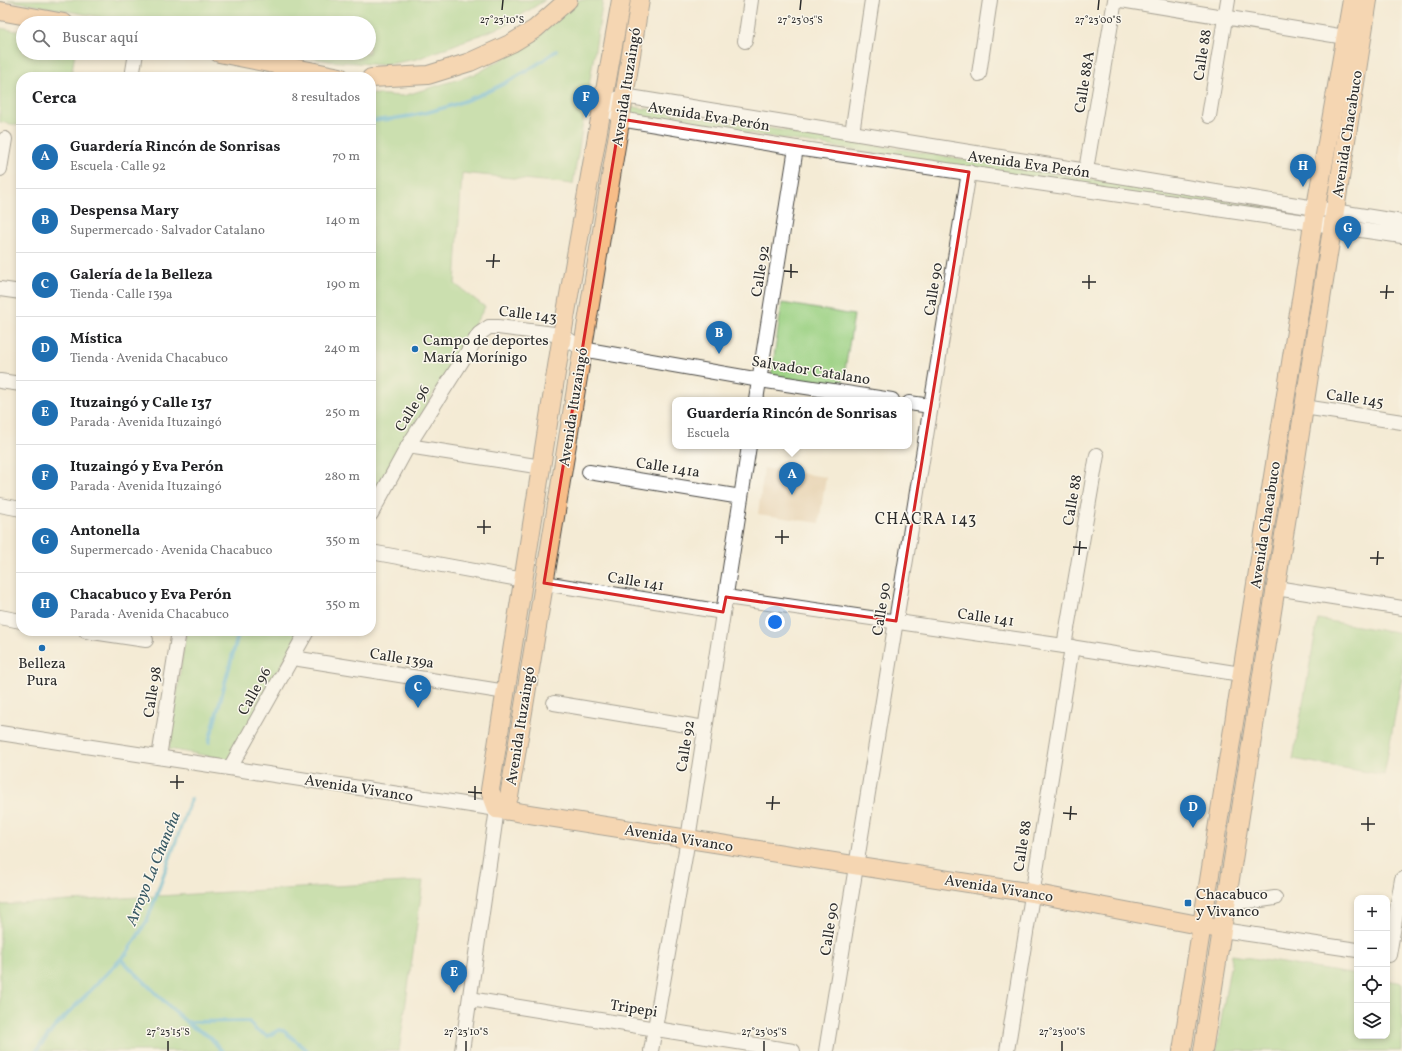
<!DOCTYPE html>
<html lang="es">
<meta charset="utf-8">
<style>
:root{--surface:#fff;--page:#f2f2f2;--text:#202124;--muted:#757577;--line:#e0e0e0;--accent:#1f6fb2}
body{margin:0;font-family:Vollkorn,serif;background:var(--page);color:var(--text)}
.controls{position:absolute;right:12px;bottom:12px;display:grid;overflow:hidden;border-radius:8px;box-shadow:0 2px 6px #0003}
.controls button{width:36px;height:36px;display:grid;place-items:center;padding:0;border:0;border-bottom:1px solid var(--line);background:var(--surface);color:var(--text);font:20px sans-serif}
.you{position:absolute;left:775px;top:622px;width:14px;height:14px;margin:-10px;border:3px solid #fff;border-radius:50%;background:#1a73e8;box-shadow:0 0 0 6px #1a73e833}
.badge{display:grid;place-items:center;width:26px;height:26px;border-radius:50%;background:var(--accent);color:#fff;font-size:13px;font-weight:700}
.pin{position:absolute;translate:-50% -33px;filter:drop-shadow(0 1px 2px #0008)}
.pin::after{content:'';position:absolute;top:21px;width:14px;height:12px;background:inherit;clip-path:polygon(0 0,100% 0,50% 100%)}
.popup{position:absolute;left:672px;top:397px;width:240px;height:52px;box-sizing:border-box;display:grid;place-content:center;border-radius:8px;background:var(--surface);filter:drop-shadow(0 1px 3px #0005);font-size:13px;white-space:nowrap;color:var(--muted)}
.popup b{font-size:15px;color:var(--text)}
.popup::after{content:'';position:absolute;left:50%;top:100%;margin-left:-8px;border:8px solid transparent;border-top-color:var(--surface)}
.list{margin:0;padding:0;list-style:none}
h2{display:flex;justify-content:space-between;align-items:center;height:52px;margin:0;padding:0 16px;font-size:17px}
h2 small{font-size:13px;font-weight:400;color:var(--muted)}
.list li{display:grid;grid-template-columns:26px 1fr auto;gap:12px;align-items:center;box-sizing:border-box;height:64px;padding:0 16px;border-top:1px solid var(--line)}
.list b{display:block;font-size:15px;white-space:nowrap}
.list p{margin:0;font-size:13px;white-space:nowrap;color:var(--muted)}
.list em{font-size:13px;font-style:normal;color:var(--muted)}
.icon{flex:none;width:22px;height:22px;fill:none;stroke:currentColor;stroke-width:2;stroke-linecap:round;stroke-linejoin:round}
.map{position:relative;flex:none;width:1402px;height:1051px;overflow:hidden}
.search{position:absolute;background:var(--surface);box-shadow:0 2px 6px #0003;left:16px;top:16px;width:360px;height:44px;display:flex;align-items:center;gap:10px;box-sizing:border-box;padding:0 14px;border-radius:22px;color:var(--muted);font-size:15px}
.panel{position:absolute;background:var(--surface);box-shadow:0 2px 6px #0003;left:16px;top:72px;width:360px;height:564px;border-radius:16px}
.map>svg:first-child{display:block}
.built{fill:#ead8ba}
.green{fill:#9ad081;stroke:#627e56}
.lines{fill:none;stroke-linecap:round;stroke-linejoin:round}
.stream{stroke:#50afce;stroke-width:4}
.minor-casing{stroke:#494844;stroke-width:16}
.major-casing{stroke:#494844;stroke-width:20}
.minor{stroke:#fff;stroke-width:14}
.major{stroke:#f7bd88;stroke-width:18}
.marked{fill:none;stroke:#d62828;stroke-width:3;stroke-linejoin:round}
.ticks{fill:none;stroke:#2b2b2b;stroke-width:1.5}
.poi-dot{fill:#1f6fb2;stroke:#fbf7ec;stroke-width:1.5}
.labels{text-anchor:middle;stroke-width:3;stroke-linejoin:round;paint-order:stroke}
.street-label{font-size:15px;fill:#2b2b2b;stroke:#fbf7ec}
.poi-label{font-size:15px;fill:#2b2b2b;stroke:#fbf7ec;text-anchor:start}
.neighbourhood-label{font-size:16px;letter-spacing:1px;fill:#2b2b2b;stroke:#fbf7ec}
.water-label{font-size:16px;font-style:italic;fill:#385964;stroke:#fbf7ec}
.ticks-label{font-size:10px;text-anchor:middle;fill:#2b2b2b;stroke:#fbf7ec;stroke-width:3;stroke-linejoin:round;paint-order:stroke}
</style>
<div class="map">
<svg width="1402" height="1051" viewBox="0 0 1402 1051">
<rect width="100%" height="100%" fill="#fbf7ec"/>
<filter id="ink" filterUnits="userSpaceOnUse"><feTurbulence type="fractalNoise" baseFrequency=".025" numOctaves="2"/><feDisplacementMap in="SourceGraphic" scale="8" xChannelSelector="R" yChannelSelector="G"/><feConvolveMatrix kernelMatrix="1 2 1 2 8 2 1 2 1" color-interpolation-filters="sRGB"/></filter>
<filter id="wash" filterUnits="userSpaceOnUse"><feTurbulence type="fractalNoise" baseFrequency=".012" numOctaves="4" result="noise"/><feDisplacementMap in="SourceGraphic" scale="16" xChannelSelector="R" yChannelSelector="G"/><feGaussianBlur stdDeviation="0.9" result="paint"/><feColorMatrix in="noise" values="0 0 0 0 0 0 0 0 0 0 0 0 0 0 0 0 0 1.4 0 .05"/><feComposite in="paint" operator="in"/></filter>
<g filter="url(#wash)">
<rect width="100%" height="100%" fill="#f4ebd5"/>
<!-- built -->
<path class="built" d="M764,468l62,9 -7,46 -61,-9z"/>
<!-- green -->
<g class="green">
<path d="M7,0h538l-39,25 -89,34 -34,6 -54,-4 -40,-8h80v-30h-236z"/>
<path d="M578,0h25l-30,184 -111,-11 -7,111 30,23 -114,192v-405l32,2 73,-22 59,-34z"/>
<path d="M0,28l23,4v21h52l-4,24h-50v49l-21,-4z"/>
<path d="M628,106l671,106 -2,8 -671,-106z"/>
<path d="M782,303l72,12 -12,73 -71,-11z"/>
<path d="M1318,619l84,15v43l-18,98 -91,-16z"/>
<path d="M186,631h114l-70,129 -61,-11z"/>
<path d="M423,881l-24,170h-399v-146z"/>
<path d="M1232,955l125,20v61h30v-56l15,3v68h-186z"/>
</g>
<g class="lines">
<!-- stream -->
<g class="stream">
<path d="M371,121c69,-5 130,-29 185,-70"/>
<path d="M209,742l30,-111"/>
<path d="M121,959l55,54 15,13 19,11 12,14"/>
<path d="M187,1022l61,-1 8,9 12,6 11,-6 5,1 24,20"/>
<path d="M36,1051l18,-23 73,-75 20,-32 44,-122"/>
</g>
</g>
</g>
<g filter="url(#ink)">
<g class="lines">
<!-- minor casing -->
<g class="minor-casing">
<g id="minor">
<path d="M1121,0l224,37"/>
<path d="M745,41l6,-41"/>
<path d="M979,74l11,-74"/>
<path d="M132,77l4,-24"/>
<path d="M1209,116l19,-116"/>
<path d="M852,133l20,-133"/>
<path d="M0,169l5,-30"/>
<path d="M1086,170l29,-170"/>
<path d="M1402,222l-778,-126 -20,8 16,15 176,29 606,88"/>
<path d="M0,289l21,3"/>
<path d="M0,381l21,3"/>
<path d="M756,400l40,-252"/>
<path d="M909,403l22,3"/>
<path d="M1304,407l98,15"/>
<path d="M408,446l134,21"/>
<path d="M589,472l152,25"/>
<path d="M0,505l21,4"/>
<path d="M371,514l37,-68 71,-112 10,-7h9l64,8 20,14 178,31 132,20"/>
<path d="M371,552l153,28"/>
<path d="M544,583l179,29"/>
<path d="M1276,588l126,20"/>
<path d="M726,597l338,49 177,28"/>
<path d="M0,617l21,4"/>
<path d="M86,631l60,9"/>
<path d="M1064,646l33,-191"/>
<path d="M293,658l213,34"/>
<path d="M554,703l151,25"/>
<path d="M0,733l497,76 -35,242"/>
<path d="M159,757l20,-126"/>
<path d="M230,768l77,-137"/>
<path d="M1226,902l35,-2 14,-2"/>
<path d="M1222,930l135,20"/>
<path d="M1389,955l13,-76"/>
<path d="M470,999l323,52"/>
<path d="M651,1051l37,-212 61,-393"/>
<path d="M826,1051l143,-879"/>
<path d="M1007,1051l65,-404"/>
</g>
</g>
<!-- major casing -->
<g class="major-casing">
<g id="major">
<path d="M0,11l64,12"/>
<path d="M219,53l121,24"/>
<path d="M371,78l57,-3 42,-13 42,-19 23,-14 33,-29"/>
<path d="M497,809l12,-12 131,-797"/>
<path d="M497,809l-7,-19 72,-455 59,-335"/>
<path d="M497,809l535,84 182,35"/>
<path d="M1182,1051l131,-827 39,-224"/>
<path d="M1203,1051l165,-1051"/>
</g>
</g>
<!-- minor -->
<use href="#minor" class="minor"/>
<!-- major -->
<use href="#major" class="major"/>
</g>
</g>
<!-- marked area -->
<path d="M0 0H1402V1051H0ZM620,119l349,53 -73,449 -170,-24 -3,15 -179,-29z" fill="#f4ebd5" fill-opacity=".55" fill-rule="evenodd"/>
<path class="marked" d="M620,119l349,53 -73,449 -170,-24 -3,15 -179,-29z"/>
<!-- ticks -->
<path class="ticks" d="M502,10l1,-10M800,10l1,-10M1098,10l1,-10M486,261h14M493,268l1,-14M784,271l14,1M791,278v-14M1082,282h14M1089,289v-14M1380,292h14M1386,299l1,-14M477,527h14M484,534v-14M775,537h14M782,544v-14M1073,547l14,1M1079,555l1,-14M1370,558h14M1377,565l1,-14M170,782h14M177,789v-14M468,792l14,1M475,800v-14M766,803h14M772,810l1,-14M1063,813l14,1M1070,820l1,-14M1361,824h14M1368,831v-14M168,1051v-10M466,1051v-10M764,1051v-10M1062,1051v-10"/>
<!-- markers -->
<g class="poi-dot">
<circle cx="415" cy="349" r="4"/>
<circle cx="42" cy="648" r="4"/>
<rect x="1184" y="899" width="8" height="8" rx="2"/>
</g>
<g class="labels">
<!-- street labels -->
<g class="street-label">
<text transform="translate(1202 55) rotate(-81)" y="5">Calle 88</text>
<text transform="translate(1084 82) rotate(-81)" y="5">Calle 88A</text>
<text transform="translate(626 87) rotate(-81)" y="5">Avenida Ituzaingó</text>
<text transform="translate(709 116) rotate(9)" y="5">Avenida Eva Perón</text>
<text transform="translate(1347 134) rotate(-81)" y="5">Avenida Chacabuco</text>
<text transform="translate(1029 164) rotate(8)" y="5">Avenida Eva Perón</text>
<text transform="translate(760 271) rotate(-81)" y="5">Calle 92</text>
<text transform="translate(933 289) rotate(-81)" y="5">Calle 90</text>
<text transform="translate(528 314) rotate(7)" y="5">Calle 143</text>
<text transform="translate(811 370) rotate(9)" y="5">Salvador Catalano</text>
<text transform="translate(1355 398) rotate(8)" y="5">Calle 145</text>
<text transform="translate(573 407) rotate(-81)" y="5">Avenida Ituzaingó</text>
<text transform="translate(412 408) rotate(-58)" y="5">Calle 96</text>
<text transform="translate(668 467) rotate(9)" y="5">Calle 141a</text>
<text transform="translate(1072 500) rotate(-80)" y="5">Calle 88</text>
<text transform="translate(1265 525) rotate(-81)" y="5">Avenida Chacabuco</text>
<text transform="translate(636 581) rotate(9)" y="5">Calle 141</text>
<text transform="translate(881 609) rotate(-81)" y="5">Calle 90</text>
<text transform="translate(986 617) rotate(8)" y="5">Calle 141</text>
<text transform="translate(402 658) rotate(9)" y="5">Calle 139a</text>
<text transform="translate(254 691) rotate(-61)" y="5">Calle 96</text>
<text transform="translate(152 692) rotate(-81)" y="5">Calle 98</text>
<text transform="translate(520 726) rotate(-81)" y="5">Avenida Ituzaingó</text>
<text transform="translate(685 746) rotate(-81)" y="5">Calle 92</text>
<text transform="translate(359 788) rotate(9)" y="5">Avenida Vivanco</text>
<text transform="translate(679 838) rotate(9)" y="5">Avenida Vivanco</text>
<text transform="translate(1022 846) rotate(-81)" y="5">Calle 88</text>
<text transform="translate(999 888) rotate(9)" y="5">Avenida Vivanco</text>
<text transform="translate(829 929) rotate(-81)" y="5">Calle 90</text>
<text transform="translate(634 1008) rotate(9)" y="5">Tripepi</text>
</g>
<!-- poi labels -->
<g class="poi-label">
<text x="423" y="345">Campo de deportes<tspan x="423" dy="17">María Morínigo</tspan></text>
<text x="42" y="668" text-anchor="middle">Belleza<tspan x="42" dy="17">Pura</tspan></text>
<text x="1196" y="899">Chacabuco<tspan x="1196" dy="17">y Vivanco</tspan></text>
</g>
<!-- neighbourhood labels -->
<g class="neighbourhood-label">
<text x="926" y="524">CHACRA 143</text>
</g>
<!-- water labels -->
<g class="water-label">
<text transform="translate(152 868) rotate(-68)" y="6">Arroyo La Chancha</text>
</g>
</g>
<g class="ticks-label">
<text x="502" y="23">27°23'10"S</text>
<text x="800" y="23">27°23'05"S</text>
<text x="1098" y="23">27°23'00"S</text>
<text x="168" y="1035">27°23'15"S</text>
<text x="466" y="1035">27°23'10"S</text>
<text x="764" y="1035">27°23'05"S</text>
<text x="1062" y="1035">27°23'00"S</text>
</g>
</svg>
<div class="controls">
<button>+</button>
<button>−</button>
<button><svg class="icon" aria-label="locate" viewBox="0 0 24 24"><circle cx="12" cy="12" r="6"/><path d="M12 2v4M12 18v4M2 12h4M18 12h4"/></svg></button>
<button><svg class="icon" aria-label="layers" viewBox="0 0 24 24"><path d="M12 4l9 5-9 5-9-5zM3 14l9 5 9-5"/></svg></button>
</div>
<div class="you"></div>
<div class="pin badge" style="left:792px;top:495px">A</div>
<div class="popup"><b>Guardería Rincón de Sonrisas</b>Escuela</div>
<div class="pin badge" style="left:719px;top:354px">B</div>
<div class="pin badge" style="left:418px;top:708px">C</div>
<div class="pin badge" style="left:1193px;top:828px">D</div>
<div class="pin badge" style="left:454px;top:993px">E</div>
<div class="pin badge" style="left:586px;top:118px">F</div>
<div class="pin badge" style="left:1348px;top:249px">G</div>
<div class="pin badge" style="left:1303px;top:187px">H</div>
<div class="search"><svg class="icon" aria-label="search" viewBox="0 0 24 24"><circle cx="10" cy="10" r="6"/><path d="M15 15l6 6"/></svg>Buscar aquí</div>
<section class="panel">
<h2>Cerca<small>8 resultados</small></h2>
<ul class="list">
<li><span class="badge">A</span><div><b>Guardería Rincón de Sonrisas</b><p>Escuela · Calle 92</p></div><em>70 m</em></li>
<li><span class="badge">B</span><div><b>Despensa Mary</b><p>Supermercado · Salvador Catalano</p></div><em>140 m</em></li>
<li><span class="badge">C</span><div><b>Galería de la Belleza</b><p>Tienda · Calle 139a</p></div><em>190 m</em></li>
<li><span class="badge">D</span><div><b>Mística</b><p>Tienda · Avenida Chacabuco</p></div><em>240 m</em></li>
<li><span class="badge">E</span><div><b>Ituzaingó y Calle 137</b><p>Parada · Avenida Ituzaingó</p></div><em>250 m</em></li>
<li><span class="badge">F</span><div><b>Ituzaingó y Eva Perón</b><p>Parada · Avenida Ituzaingó</p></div><em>280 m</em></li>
<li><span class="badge">G</span><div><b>Antonella</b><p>Supermercado · Avenida Chacabuco</p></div><em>350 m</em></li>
<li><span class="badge">H</span><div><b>Chacabuco y Eva Perón</b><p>Parada · Avenida Chacabuco</p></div><em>350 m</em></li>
</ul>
</section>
</div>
